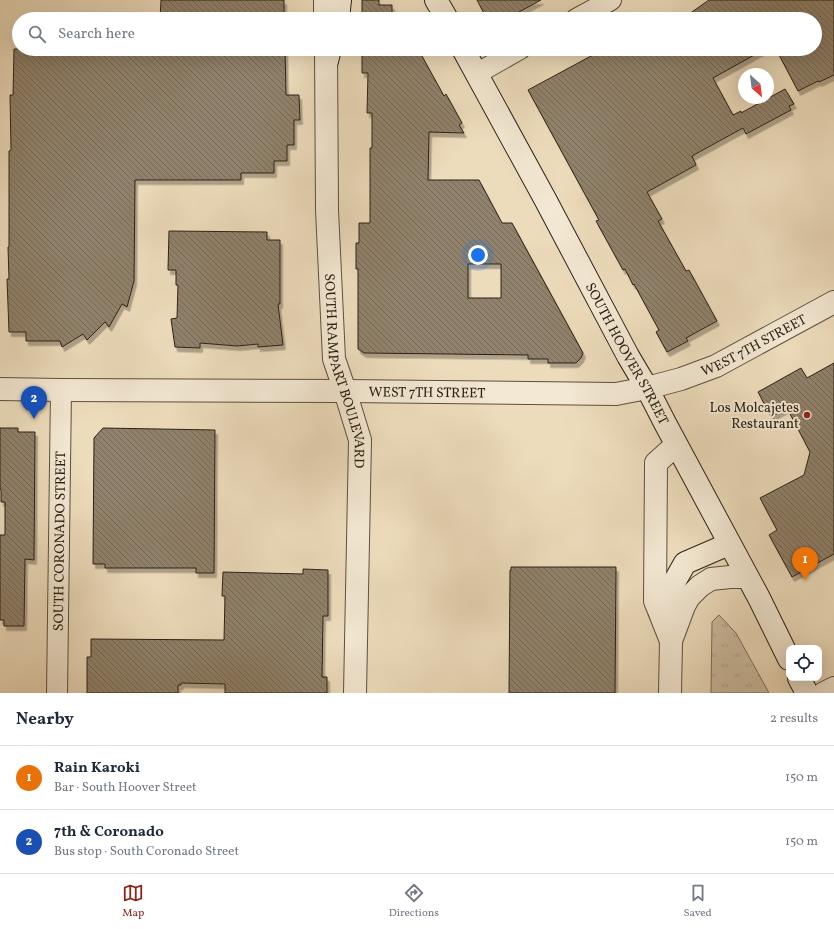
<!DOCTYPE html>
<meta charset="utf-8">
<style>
:root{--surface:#fff;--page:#f2f2f3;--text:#1f2937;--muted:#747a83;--line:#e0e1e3;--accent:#8f2418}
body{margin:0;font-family:Vollkorn,serif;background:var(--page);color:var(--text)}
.controls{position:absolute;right:12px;bottom:12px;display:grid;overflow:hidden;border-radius:8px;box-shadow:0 4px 16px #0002}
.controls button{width:36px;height:36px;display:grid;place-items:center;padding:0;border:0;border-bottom:1px solid var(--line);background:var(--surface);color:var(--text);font:20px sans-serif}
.compass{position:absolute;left:738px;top:68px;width:36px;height:36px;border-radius:50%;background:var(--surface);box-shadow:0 4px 16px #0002;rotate:152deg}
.you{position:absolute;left:478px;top:255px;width:14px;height:14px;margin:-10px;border:3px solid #fff;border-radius:50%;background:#1a73e8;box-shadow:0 0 0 6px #1a73e833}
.badge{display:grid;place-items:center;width:26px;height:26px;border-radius:50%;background:var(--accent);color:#fff;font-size:13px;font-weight:700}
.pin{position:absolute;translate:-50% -33px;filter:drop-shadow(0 1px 2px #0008)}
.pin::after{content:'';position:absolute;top:21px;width:14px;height:12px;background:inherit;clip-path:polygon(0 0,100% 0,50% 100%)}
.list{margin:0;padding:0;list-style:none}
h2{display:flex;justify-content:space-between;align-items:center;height:52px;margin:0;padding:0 16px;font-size:17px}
h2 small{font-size:13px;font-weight:400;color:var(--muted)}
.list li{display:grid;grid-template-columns:26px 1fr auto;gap:12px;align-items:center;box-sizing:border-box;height:64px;padding:0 16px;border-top:1px solid var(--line)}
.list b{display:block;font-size:15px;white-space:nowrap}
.list p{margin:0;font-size:13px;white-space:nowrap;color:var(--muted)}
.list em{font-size:13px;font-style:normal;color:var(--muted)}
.icon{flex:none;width:22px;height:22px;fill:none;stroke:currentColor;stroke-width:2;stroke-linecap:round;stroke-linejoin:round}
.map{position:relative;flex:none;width:834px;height:693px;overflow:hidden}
.search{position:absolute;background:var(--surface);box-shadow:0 4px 16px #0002;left:12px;right:12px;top:12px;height:44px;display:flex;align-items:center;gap:10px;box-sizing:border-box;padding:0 14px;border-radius:22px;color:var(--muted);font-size:15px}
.sheet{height:180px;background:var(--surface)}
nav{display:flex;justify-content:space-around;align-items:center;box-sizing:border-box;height:56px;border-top:1px solid var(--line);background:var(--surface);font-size:11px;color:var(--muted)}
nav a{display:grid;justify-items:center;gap:2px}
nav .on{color:var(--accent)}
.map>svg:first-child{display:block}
.park{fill:url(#park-tufts);stroke:#7c6e5a}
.building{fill:url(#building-back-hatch);stroke:#2b2115;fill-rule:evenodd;filter:url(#shadow)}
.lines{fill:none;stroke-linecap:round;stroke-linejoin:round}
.minor-casing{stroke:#5c503f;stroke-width:22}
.tertiary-casing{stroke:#5c503f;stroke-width:24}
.secondary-casing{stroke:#2b2115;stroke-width:24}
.minor{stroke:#f3e8d3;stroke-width:20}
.tertiary{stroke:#f3e8d3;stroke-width:22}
.secondary{stroke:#f3e8d3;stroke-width:22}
.poi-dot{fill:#8f2418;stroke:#f3e8d3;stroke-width:1.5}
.labels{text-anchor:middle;stroke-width:4;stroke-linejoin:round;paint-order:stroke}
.street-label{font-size:14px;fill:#2b2115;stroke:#f3e8d3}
.poi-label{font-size:14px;fill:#2b2115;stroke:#f3e8d3;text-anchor:end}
</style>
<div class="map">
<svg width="834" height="693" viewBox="0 0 834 693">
<defs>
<pattern id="park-tufts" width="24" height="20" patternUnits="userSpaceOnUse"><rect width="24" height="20" fill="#ccbca0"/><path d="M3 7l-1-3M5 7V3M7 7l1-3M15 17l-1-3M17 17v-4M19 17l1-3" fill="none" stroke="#afa189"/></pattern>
<pattern id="building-back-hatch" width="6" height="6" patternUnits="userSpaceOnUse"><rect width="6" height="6" fill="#90826c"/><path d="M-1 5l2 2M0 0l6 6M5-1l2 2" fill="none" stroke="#766a58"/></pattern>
<filter id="shadow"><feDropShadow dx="2.5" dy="4.5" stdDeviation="0" flood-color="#0004"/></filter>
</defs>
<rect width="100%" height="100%" fill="#eddcbc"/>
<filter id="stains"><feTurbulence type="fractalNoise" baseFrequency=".005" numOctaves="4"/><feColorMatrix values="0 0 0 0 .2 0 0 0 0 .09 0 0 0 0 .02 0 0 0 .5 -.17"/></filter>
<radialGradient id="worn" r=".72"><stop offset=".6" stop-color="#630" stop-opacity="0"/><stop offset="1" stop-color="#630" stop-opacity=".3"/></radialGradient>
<!-- park -->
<path class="park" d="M719,615l17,18 33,60h-58l1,-71z"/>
<!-- building -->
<g class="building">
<path d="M161,0h123v19h-124z"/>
<path d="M362,0h17v5h13v14h-30z"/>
<path d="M477,0h64l-35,19h-19z"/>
<path d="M709,0h125v75l-15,7 -1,-1 -20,10 -22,-42h39v-30h-133z"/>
<path d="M14,49h271l1,46h13l1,25h-6v25h-7v16h-13v12h-33v7h-106l-1,101 -7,26 -5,-3 -13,23 -4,-5 -18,18 -4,-6 -21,13 -2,-6h-34v-9h-17l-2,-53h2l-1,-32h1v-96l2,-1 -1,-55h3z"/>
<path d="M362,49h56l26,47 2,-2 16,29 -3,2 5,8 -35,-1 -1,48h51l23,43h10l71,130 -2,5 -5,5h-28v-4h-20v-4l-164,-2 -6,-4v-80h-2v-26h3v-20h11v-75h2v-35h-5l1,-40h-6zM468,264h33v34h-33z"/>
<path d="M604,49h161l-52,29 20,37 8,-4v2l44,-24 9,15 -5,2 2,4 -45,24 -3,-6 -51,28 4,9 -49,27 15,27 -4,2 28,50 3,-1 28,51 -31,17 2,3 -21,11 -11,-20 3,-2 -25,-46 -1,1 -8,-16 -2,1 -27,-49 3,-1 -71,-130z"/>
<path d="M169,231l98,1v8h13v64h-2l5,41 -25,2v-3l-21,2 -37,-3v5l-25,-1 -4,-28 6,-1 1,-33h-2v-15h-8z"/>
<path d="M834,363v191l-42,23 -23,-42 8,-5 -17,-32 44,-23 6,-23 -23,-44 -16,9 -13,-25 43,-24 6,10z"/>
<path d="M0,428h18v4h17l-1,128 -9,-1 -1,67h-20v-6h-4v-85h5v-33h-4v-13h-1z"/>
<path d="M103,428l112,2 -1,143h-18v-5h-91v-4h-12l1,-126z"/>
<path d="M511,567h105l-1,126h-106l1,-123h1z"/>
<path d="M303,569l25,1v46h-5l-1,61h5v16h-102v-9l-44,-1v2h-3v8h-91v-36h4v-18l133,1 1,-44h-3l1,-24 80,2z"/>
</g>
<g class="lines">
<!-- minor casing -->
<g class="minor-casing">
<g id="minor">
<path d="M576,19l35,-19"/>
<path d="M476,74l44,-25"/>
<path id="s1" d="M57,693l4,-303"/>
<path d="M822,693l12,-6"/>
</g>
</g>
<!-- tertiary casing -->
<g class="tertiary-casing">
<g id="tertiary">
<path d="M325,0v19"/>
<path id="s2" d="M326,49l1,161 7,149 11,32 15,49 -5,253"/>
<path id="s3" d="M0,389l61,1 284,1 271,3 31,-6 34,-9 35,-13 118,-64"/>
<path d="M671,641l-16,-40 1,-138 20,-18"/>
<path d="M670,693l1,-52 13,-35 5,-9 11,-11 11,-7 19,-2h16"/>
</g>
</g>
<!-- secondary casing -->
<g class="secondary-casing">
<g id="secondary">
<path d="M436,0l11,19"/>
<path d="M338,19l2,-19"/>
<path id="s4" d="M463,49l82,150 83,157 19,32 19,37 93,173 30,61"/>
<path d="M327,61l3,-12"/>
<path d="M660,612l3,-10 22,-39 44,-19"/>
<path d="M799,678l8,15"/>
</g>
</g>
<!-- minor -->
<use href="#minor" class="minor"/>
<!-- tertiary -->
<use href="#tertiary" class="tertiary"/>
<!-- secondary -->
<use href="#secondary" class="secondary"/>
</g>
<!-- markers -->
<circle class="poi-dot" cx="807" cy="415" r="4"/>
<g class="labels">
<!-- street labels -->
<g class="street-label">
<text dy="5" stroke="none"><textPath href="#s3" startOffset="763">WEST 7TH STREET</textPath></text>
<text dy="5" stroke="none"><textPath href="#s4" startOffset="346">SOUTH HOOVER STREET</textPath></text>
<text dy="5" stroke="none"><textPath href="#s2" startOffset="324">SOUTH RAMPART BOULEVARD</textPath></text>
<text dy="5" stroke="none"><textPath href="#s3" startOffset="427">WEST 7TH STREET</textPath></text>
<text dy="5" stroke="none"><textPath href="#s1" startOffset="152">SOUTH CORONADO STREET</textPath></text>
</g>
<!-- poi labels -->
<g class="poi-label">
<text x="799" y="412">Los Molcajetes<tspan x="799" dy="16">Restaurant</tspan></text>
</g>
</g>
<rect width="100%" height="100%" filter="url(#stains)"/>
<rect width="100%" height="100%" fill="url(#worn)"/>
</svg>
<div class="controls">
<button><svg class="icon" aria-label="locate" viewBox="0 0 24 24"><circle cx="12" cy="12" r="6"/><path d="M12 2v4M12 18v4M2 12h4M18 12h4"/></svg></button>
</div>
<svg class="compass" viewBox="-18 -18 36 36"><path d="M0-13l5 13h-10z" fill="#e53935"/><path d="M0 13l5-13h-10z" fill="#747a83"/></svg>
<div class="you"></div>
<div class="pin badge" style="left:805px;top:580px;background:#e8710a">1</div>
<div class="pin badge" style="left:34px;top:419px;background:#1a4fb4">2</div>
<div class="search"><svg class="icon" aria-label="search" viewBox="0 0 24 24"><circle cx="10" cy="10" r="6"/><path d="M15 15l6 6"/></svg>Search here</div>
</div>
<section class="sheet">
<h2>Nearby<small>2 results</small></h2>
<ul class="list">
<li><span class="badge" style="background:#e8710a">1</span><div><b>Rain Karoki</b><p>Bar · South Hoover Street</p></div><em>150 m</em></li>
<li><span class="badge" style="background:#1a4fb4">2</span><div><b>7th &amp; Coronado</b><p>Bus stop · South Coronado Street</p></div><em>150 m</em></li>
</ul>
</section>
<nav>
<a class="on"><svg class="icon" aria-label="map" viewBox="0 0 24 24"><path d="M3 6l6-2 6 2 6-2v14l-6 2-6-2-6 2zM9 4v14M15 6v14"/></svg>Map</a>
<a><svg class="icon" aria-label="directions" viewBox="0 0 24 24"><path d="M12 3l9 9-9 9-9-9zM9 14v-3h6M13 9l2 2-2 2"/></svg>Directions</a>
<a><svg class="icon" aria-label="saved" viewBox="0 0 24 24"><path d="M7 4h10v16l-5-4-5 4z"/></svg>Saved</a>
</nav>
